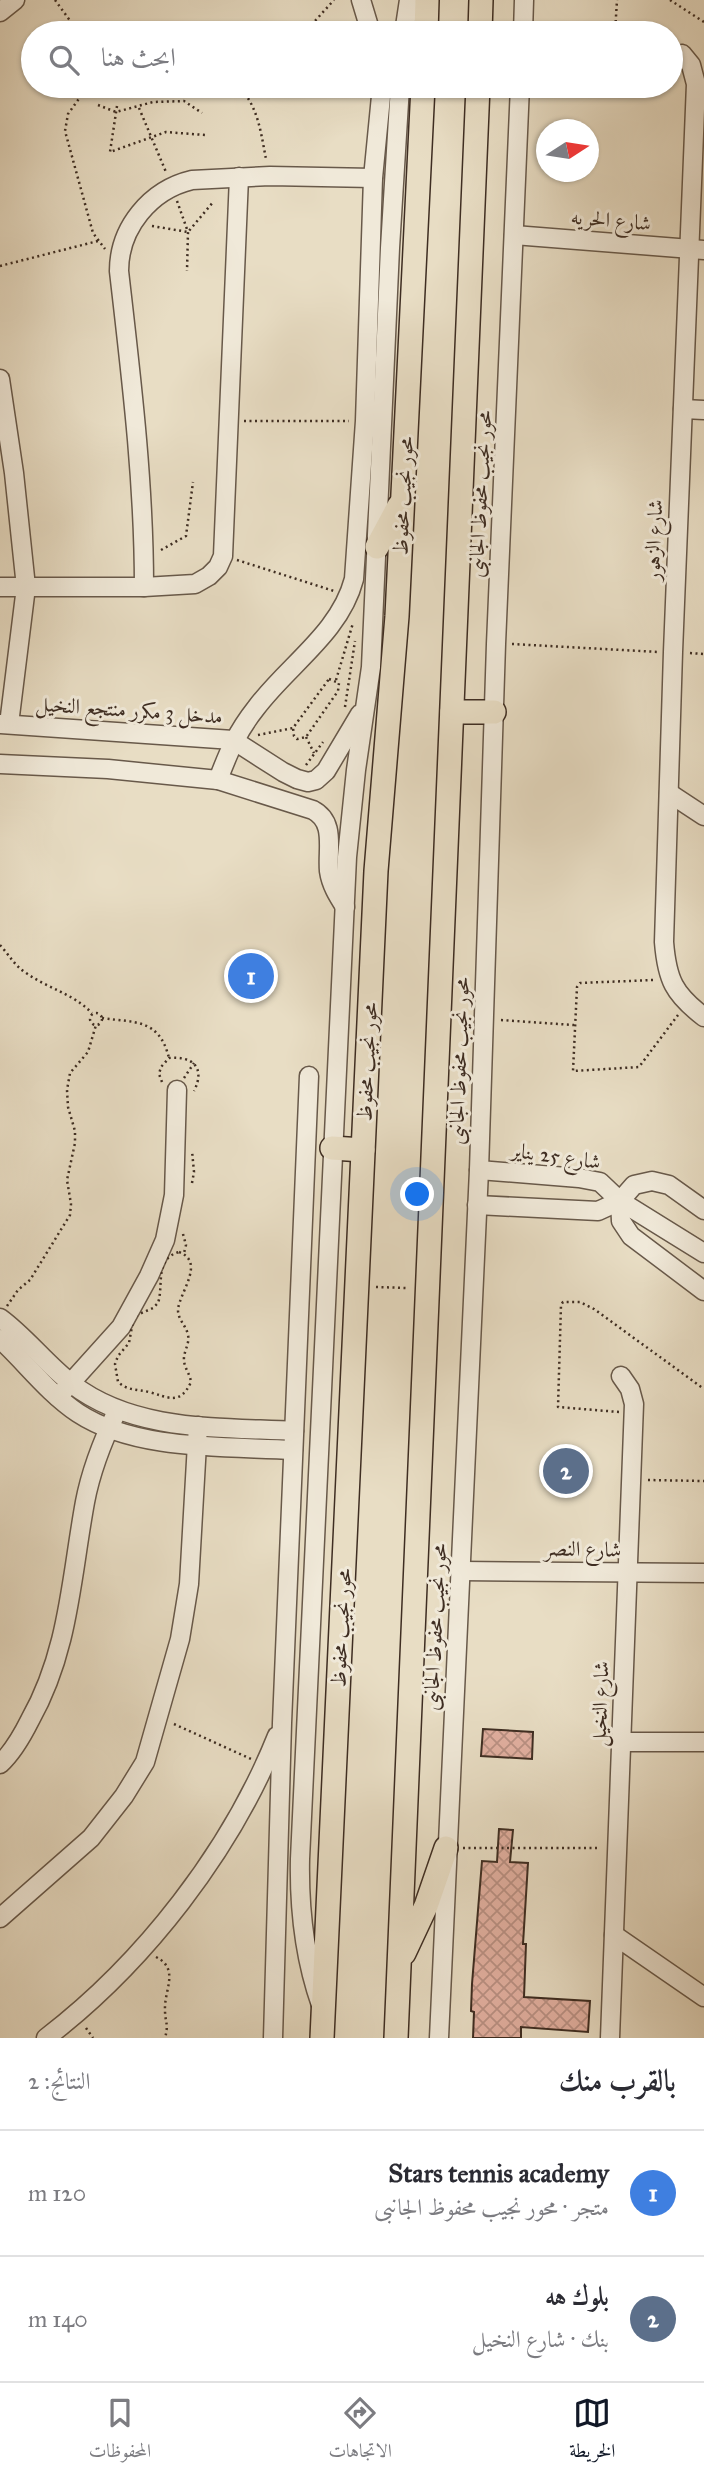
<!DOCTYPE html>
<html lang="ar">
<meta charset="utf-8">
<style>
:root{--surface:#fff;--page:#f2f2f3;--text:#2b2b33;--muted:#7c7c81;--line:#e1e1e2;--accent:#111827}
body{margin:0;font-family:"IM FELL Great Primer",Amiri,serif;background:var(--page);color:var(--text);direction:rtl}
.compass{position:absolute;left:536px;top:119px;width:63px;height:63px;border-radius:50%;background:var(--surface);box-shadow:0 2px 5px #0004;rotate:78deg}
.you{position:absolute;left:418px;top:1195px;width:24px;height:24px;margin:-18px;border:5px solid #fff;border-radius:50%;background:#1a73e8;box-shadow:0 0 0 10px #1a73e833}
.badge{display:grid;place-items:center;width:46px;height:46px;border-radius:50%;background:var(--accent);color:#fff;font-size:23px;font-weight:700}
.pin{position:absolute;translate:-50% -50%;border:4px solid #fff;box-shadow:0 2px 7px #0006}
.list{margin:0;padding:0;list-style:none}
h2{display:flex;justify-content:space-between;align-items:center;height:91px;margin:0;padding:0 28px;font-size:30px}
h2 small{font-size:23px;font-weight:400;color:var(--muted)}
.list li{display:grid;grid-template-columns:46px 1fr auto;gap:21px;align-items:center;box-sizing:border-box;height:126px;padding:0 28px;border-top:2px solid var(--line)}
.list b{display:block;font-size:26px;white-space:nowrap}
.list p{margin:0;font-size:23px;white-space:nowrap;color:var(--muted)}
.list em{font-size:23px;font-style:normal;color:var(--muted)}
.icon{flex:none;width:38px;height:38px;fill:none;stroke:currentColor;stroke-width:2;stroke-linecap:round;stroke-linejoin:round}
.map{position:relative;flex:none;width:704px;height:2038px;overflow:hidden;direction:ltr}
.search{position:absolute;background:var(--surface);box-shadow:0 2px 5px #0004;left:21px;right:21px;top:21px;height:77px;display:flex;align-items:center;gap:18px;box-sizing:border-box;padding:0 24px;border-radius:38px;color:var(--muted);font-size:26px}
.sheet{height:343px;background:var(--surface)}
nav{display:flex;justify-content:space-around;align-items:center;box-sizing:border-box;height:98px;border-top:2px solid var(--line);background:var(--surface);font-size:19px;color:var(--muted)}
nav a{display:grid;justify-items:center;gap:4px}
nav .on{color:var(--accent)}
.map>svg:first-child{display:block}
.building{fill:url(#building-cross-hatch);stroke:#3e2d22;stroke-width:2}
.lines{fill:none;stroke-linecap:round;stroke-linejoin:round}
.minor-casing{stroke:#68594a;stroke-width:21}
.major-casing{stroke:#3e2d22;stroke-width:26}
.path{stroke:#3e2d22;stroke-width:2.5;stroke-dasharray:2 3.5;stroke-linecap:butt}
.minor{stroke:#f0e9d9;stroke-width:18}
.major{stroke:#e8ddc4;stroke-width:23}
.labels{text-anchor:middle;stroke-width:6;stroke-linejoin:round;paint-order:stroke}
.street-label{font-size:21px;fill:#3e2d22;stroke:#f0e9d9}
</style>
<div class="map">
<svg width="704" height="2038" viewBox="0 0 704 2038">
<defs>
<pattern id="building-cross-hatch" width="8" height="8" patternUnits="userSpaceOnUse" patternTransform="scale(1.75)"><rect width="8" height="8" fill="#e2b0a1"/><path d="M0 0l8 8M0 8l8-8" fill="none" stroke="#b99083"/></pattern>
</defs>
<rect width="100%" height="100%" fill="#e8ddc4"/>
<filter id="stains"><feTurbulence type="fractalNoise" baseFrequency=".00286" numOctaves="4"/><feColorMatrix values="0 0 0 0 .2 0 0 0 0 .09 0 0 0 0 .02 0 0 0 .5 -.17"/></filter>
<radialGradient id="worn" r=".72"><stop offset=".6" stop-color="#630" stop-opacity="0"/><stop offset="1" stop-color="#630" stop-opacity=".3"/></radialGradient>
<!-- building -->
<g class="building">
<path d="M483,1729l50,3 -1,27 -51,-3z"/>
<path d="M499,1829l14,1 -3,32 18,1 -5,81h3l-2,53 66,4 -2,31 -67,-5v11h-48l1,-26 -3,-1 1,-27 10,-123 15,1z"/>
</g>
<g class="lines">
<!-- minor casing -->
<g class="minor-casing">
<g id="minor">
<path d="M361,0l10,33"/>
<path d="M0,12l15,-12"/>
<path d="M404,33l5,-33"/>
<path d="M523,33l1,-33"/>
<path d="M682,54l9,11 5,19 -23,568 -9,290c3,38 10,52 40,75"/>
<path d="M514,235l190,15"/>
<path d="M0,379l14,94 12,114 -17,137"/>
<path d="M683,409l21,1"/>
<path d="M0,587h144l51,-3 14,-8 9,-9 5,-11 16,-379"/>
<path d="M144,587c0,-107 -13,-211 -25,-316 0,-43 31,-81 73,-91l78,-4 103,2"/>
<path d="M0,724l233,16 50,32 14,7 11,3 8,-2 10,-9 34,-57"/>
<path d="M0,764l108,5 110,11 95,30c23,12 14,39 16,61 2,14 9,25 16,36"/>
<path d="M218,780c11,-29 19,-48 38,-72 32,-43 84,-75 98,-129l11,-158 8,-243 9,-92"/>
<path d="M669,793l35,23"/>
<path d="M479,1170l100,8 21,4 20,19 84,52"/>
<path d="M620,1201l1,20 10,15 73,55"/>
<path d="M477,1205l121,6 22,-10 14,-16 18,-4 17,4 35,25"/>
<path d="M0,1318c26,19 46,46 72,66 62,48 147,43 222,47"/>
<path d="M0,1339c26,24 48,54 78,74 58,38 147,33 215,37"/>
<path d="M58,1397l63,-70 28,-51 16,-36 9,-45 3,-105"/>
<path d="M461,1571l243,2"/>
<path d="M622,1742h82"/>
<path d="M0,1764c13,-12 22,-28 30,-44 39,-69 41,-142 55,-218 6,-32 18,-62 32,-91"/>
<path d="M0,1918l91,-80 33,-42 21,-34 35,-123 9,-55 9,-158"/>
<path d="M614,1935l90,62"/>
<path d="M321,2005c-17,-48 -22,-95 -21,-146l47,-1002 9,-87 15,-103 19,-419 10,-162"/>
<path d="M46,2038c98,-75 185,-187 231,-302"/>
<path d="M273,2038l9,-315 27,-647"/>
<path d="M439,2038l40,-868 17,-526 24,-558"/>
<path d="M610,2038l24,-634 -4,-15 -9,-13"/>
</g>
</g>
<!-- major casing -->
<g class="major-casing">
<g id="major">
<path d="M426,33l1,-33"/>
<path d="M480,33l1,-33"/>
<path d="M377,547l22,-41"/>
<path d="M452,712h42"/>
<path d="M332,1148l31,2"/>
<path d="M404,1953l22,-47 20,-58"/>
<path d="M322,2038l54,-1167 21,-255 26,-530"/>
<path d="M396,2038l82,-1952"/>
</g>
</g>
<!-- path -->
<g class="path">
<path d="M55,0l24,33"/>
<path d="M670,0l34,22"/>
<path d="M304,33l30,-33"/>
<path d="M615,33l2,-33"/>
<path d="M88,86l-20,28 -3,17 28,102 12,16"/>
<path d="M237,86c21,17 24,48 29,73"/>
<path d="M247,96l9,-10"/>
<path d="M98,105l18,7 37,-10 31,-1 18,12"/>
<path d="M117,106l-7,46 56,-20 39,3"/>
<path d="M139,108l27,64"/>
<path d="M177,201l11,31 -1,39"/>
<path d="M152,226l36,6 26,-31"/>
<path d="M0,266l98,-25"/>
<path d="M244,421h105"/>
<path d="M161,550l25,-14 7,-54"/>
<path d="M237,560l97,31"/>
<path d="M512,644l147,8"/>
<path d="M690,653l14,1"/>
<path d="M329,679l10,4 -1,8 -32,46 -9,2 -3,-3 -1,-8z"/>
<path d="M336,680l17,-57"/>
<path d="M345,707l10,-66"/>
<path d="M258,735l35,-7"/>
<path d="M306,737l8,16"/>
<path d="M306,765l17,-23"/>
<path d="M0,945c9,10 15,21 26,28 23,16 46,20 66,40"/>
<path d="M653,980l-73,3 -3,4 -4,84 66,-4 39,-52"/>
<circle cx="96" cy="1019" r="6"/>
<path d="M102,1018c33,5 57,0 67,40"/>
<path d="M501,1020l73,5"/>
<path d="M184,1078l10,-15"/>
<path d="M162,1082l-3,-8 2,-7 8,-9c23,-2 37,9 25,33"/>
<path d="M192,1183l2,-11 -2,-21"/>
<path d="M183,1234l3,11 -2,8"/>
<path d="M179,1252c27,10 0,41 -1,58 0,10 8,15 10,25 2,9 -5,17 -4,26 1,8 6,13 7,21 -11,24 -23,15 -42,10 -12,-3 -21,-1 -31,-10l-3,-18 3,-8 11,-13 4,-22 4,-6 16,-7 5,-5c6,-18 -4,-44 21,-51z"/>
<path d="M376,1287l31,1"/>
<path d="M7,1306l11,-16 12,-10 40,-65 1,-11 -4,-24 8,-37v-12l-7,-24 -1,-17 3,-17 18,-21 8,-27"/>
<path d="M619,1412l-61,-5 3,-102 2,-3h17l14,7 110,80"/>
<path d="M648,1480l56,1"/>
<path d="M174,1724l77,35"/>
<path d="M463,1848h137"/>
<path d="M156,1957c24,12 8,33 9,53 0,13 4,13 0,28"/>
<path d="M86,2028l7,10"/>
</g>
<!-- minor -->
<use href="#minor" class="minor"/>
<!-- major -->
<use href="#major" class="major"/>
</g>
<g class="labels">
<!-- street labels -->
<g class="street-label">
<text transform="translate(611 220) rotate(5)" y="7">شارع الحريه</text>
<text transform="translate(480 494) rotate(-87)" y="7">محور نجيب محفوظ الجانبى</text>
<text transform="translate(403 496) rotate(-87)" y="7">محور نجيب محفوظ</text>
<text transform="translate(654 540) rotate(-88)" y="7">شارع الزهور</text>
<text transform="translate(129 710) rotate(4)" y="7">مدخل 3 مكرر منتجع النخيل</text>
<text transform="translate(459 1061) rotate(-88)" y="7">محور نجيب محفوظ الجانبى</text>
<text transform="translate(367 1062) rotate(-87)" y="7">محور نجيب محفوظ</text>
<text transform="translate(556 1156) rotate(8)" y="7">شارع 25 يناير</text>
<text transform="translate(583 1549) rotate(1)" y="7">شارع النصر</text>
<text transform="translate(435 1627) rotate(-87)" y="7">محور نجيب محفوظ الجانبى</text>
<text transform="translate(341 1628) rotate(-87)" y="7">محور نجيب محفوظ</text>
<text transform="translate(600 1704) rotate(-88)" y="7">شارع النخيل</text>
</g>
</g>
<rect width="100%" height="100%" filter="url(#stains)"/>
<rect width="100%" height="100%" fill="url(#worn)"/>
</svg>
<svg class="compass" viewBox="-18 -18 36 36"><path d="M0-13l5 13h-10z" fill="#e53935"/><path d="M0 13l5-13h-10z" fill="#7c7c81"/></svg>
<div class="you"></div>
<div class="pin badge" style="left:251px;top:976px;background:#3f7fe0">1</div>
<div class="pin badge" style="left:566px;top:1471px;background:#5c6f8a">2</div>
<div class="search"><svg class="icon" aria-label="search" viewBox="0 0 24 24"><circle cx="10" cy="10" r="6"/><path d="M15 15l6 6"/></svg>ابحث هنا</div>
</div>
<section class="sheet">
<h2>بالقرب منك<small>النتائج: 2</small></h2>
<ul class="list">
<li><span class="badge" style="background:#3f7fe0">1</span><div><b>Stars tennis academy</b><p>متجر · محور نجيب محفوظ الجانبى</p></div><em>120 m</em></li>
<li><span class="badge" style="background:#5c6f8a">2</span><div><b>بلوك هه</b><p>بنك · شارع النخيل</p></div><em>140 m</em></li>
</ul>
</section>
<nav>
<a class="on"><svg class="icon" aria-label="map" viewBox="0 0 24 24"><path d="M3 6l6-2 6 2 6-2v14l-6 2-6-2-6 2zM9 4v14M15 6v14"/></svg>الخريطة</a>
<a><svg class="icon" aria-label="directions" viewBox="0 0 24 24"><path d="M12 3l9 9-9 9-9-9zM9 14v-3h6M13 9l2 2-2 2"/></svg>الاتجاهات</a>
<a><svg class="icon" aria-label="saved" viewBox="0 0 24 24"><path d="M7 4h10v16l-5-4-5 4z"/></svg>المحفوظات</a>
</nav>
